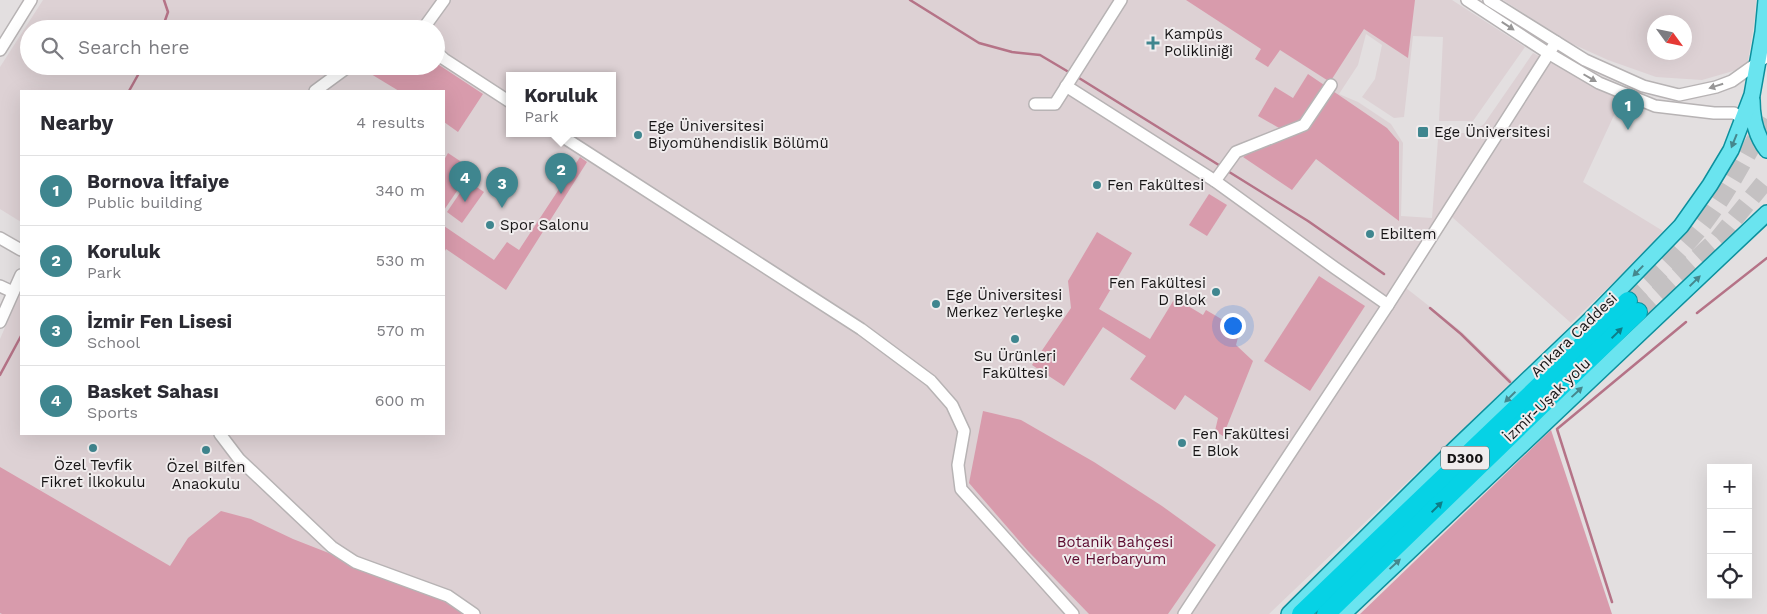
<!DOCTYPE html>
<meta charset="utf-8">
<style>
:root{--surface:#fff;--page:#f2f2f3;--text:#2b2b33;--muted:#7c7c81;--line:#e1e1e2;--accent:#3f868f}
body{margin:0;font-family:"Work Sans",sans-serif;background:var(--page);color:var(--text)}
.controls{position:absolute;right:15px;bottom:15px;display:grid;overflow:hidden;border-radius:0px;box-shadow:0 5px 20px #0002}
.controls button{width:45px;height:45px;display:grid;place-items:center;padding:0;border:0;border-bottom:1px solid var(--line);background:var(--surface);color:var(--text);font:25px sans-serif}
.compass{position:absolute;left:1647px;top:15px;width:45px;height:45px;border-radius:50%;background:var(--surface);box-shadow:0 5px 20px #0002;rotate:123deg}
.you{position:absolute;left:1232px;top:325px;width:18px;height:18px;margin:-12px;border:4px solid #fff;border-radius:50%;background:#1a73e8;box-shadow:0 0 0 8px #1a73e833}
.badge{display:grid;place-items:center;width:32px;height:32px;border-radius:50%;background:var(--accent);color:#fff;font-size:16px;font-weight:700}
.pin{position:absolute;translate:-50% -41px;filter:drop-shadow(0 1px 2px #0008)}
.pin::after{content:'';position:absolute;top:26px;width:18px;height:15px;background:inherit;clip-path:polygon(0 0,100% 0,50% 100%)}
.popup{position:absolute;left:506px;top:72px;width:110px;height:65px;box-sizing:border-box;display:grid;place-content:center;border-radius:0px;background:var(--surface);filter:drop-shadow(0 1px 4px #0005);font-size:16px;white-space:nowrap;color:var(--muted)}
.popup b{font-size:19px;color:var(--text)}
.popup::after{content:'';position:absolute;left:50%;top:100%;margin-left:-10px;border:10px solid transparent;border-top-color:var(--surface)}
.list{margin:0;padding:0;list-style:none}
h2{display:flex;justify-content:space-between;align-items:center;height:65px;margin:0;padding:0 20px;font-size:21px}
h2 small{font-size:16px;font-weight:400;color:var(--muted)}
.list li{display:grid;grid-template-columns:32px 1fr auto;gap:15px;align-items:center;box-sizing:border-box;height:70px;padding:0 20px;border-top:1px solid var(--line)}
.list b{display:block;font-size:19px;white-space:nowrap}
.list p{margin:0;font-size:16px;white-space:nowrap;color:var(--muted)}
.list em{font-size:16px;font-style:normal;color:var(--muted)}
.icon{flex:none;width:28px;height:28px;fill:none;stroke:currentColor;stroke-width:2;stroke-linecap:round;stroke-linejoin:round}
.map{position:relative;flex:none;width:1767px;height:614px;overflow:hidden}
.search{position:absolute;background:var(--surface);box-shadow:0 5px 20px #0002;left:20px;top:20px;width:425px;height:55px;display:flex;align-items:center;gap:12px;box-sizing:border-box;padding:0 18px;border-radius:28px;color:var(--muted);font-size:19px}
.panel{position:absolute;background:var(--surface);box-shadow:0 5px 20px #0002;left:20px;top:90px;width:425px;height:345px;border-radius:0px}
.map>svg:first-child{display:block}
.built{fill:#ddd1d4;fill-rule:evenodd}
.green{fill:#d89bac}
.lines{fill:none;stroke-linecap:round;stroke-linejoin:round}
.stream{stroke:#b57387;stroke-width:2.5}
.highway-tunnel{stroke:#c4c1c2;stroke-width:18;stroke-dasharray:18 9;stroke-linecap:butt}
.minor-casing{stroke:#b7b3b4;stroke-width:14}
.major-casing{stroke:#0c909d;stroke-width:18}
.highway-casing{stroke:#0c909d;stroke-width:20}
.minor{stroke:#fff;stroke-width:11}
.major{stroke:#6ae4ef;stroke-width:15}
.highway{stroke:#06d2e5;stroke-width:18}
.oneway{fill:#979696}
.oneway2{fill:#45878d}
.oneway3{fill:#0e7d88}
.poi-dot{fill:#3f868f;stroke:#f0eced;stroke-width:2}
.labels{text-anchor:middle;stroke-width:4;stroke-linejoin:round;paint-order:stroke}
.shield{fill:#f0eced;stroke:#585656;stroke-width:1}
.shield-label{font-size:14px;font-weight:bold;fill:#171516}
.poi-label{font-size:15px;fill:#171516;stroke:#f0eced;text-anchor:start}
.street-label{font-size:15px;fill:#171516;stroke:#f0eced}
.park-label{font-size:15px;fill:#5c0a2f;stroke:#f0eced}
</style>
<div class="map">
<svg width="1767" height="614" viewBox="0 0 1767 614">
<rect width="100%" height="100%" fill="#e3dfe0"/>
<!-- built -->
<g class="built">
<path d="M43,0h1409l73,47 -52,74h-34l4,-84 -30,-1 -9,81 -10,1 -32,-21 13,-18 7,-34 -16,-11 -8,31 -19,29 19,8 33,22 12,19 -2,73 31,2 6,-79 14,1v-7h19l13,-9 49,-71 89,45 -39,84 80,49 -21,24 -71,68 -119,-106 -46,71 55,43 52,50 -244,233h-1269v-275l21,-49v144h423v-343h-423v131l-21,-13v-142zM29,29h407v37h-407zM510,75h102v58h-102z"/>
<path d="M1503,0h253l-1,17 -8,50 -45,13 -46,-3 -48,-17 -40,-18zM1654,22h30v30h-30z"/>
</g>
<!-- green -->
<g class="green">
<path d="M1186,0h229l-7,58 -44,-29 -34,53 -50,-32 -12,17 -13,-8 6,-10z"/>
<path d="M436,63l47,31 -25,38 -14,-10v-31h-45l-33,-20 12,-5h58z"/>
<path d="M1308,74l79,54 12,14v79l-83,-62 -24,31 -49,-33 43,-25 -28,-16 17,-29 18,11z"/>
<path d="M448,153l24,16 -28,41v-50z"/>
<path d="M580,157l7,5 -81,128 -60,-41 -2,4v-27l50,34 13,-18 12,8z"/>
<path d="M468,181l16,11 -22,31 -15,-11z"/>
<path d="M1209,194l18,11 -20,31 -18,-11z"/>
<path d="M1097,232l35,21 -33,56 51,30 25,-41 28,17 3,-5 34,20 -4,15 17,16 -30,75 -8,-5 3,-13 -33,-23 -10,15 -45,-31 16,-23 -43,-29 -39,59 -32,-21 39,-57 -3,-27z"/>
<path d="M1319,276l46,30 -55,85 -46,-30z"/>
<path d="M983,411l38,9 73,42 68,44 54,39 -48,69h-79l-61,-63 -59,-68z"/>
<path d="M1551,430l61,184h-252z"/>
<path d="M0,467l170,99 18,-28 33,-27 30,8 42,20 153,60 16,15h-460l-2,-1z"/>
</g>
<g class="lines">
<!-- stream -->
<g class="stream">
<path d="M910,0l69,43 33,9 28,3 27,16"/>
<path d="M162,29l6,-17 -4,-12"/>
<path d="M1079,78l143,89"/>
<path d="M129,91l14,-25"/>
<path d="M1226,170l82,51 76,53"/>
<path d="M1430,308l31,26 49,48"/>
<path d="M1697,313l70,-55"/>
<path d="M0,375l21,-39"/>
<path d="M1612,602l-55,-173 129,-107"/>
</g>
<!-- highway-tunnel -->
<g class="highway-tunnel">
<path d="M1628,301c27,-24 52,-48 75,-77 25,-32 44,-70 64,-105"/>
<path d="M1638,312l80,-73 49,-60"/>
</g>
<!-- minor casing -->
<g class="minor-casing">
<g id="minor">
<path d="M1467,0l81,53 51,30 56,23 59,7h20l15,9"/>
<path d="M1489,0l96,60 58,26 36,9 37,-8 16,-6 35,-25"/>
<path d="M423,29l21,-29"/>
<path d="M0,50l31,-50"/>
<path d="M436,52l8,7 66,43"/>
<path d="M1066,86l149,95 120,87 53,37"/>
<path d="M315,91l34,-25"/>
<path d="M1035,104h20l66,-104"/>
<path d="M557,133l304,196 70,52 21,24 12,26 -6,34 3,24 112,125"/>
<path d="M1215,181l21,-29 68,-27 27,-40"/>
<path d="M0,238l21,12"/>
<path d="M0,286l13,6"/>
<path d="M0,322l21,-47"/>
<path d="M220,434l19,25 93,88 23,15 93,34 26,18"/>
<path d="M1184,614l204,-309 168,-263"/>
</g>
</g>
<!-- major casing -->
<g class="major-casing">
<g id="major">
<path d="M1752,100c0,17 4,36 15,50"/>
<path d="M1289,614l166,-165 133,-127 93,-96 29,-41 21,-35 21,-55 11,-63 3,-32"/>
<path d="M1343,614l424,-401"/>
</g>
</g>
<!-- highway casing -->
<g class="highway-casing">
<g id="highway">
<path d="M1301,614l327,-313"/>
<path d="M1326,614l312,-302"/>
</g>
</g>
<!-- minor -->
<use href="#minor" class="minor"/>
<!-- major -->
<use href="#major" class="major"/>
<!-- highway -->
<use href="#highway" class="highway"/>
</g>
<!-- one-way arrows -->
<defs><path id="oneway-solid" d="M-6-.8H1V-3.2L6.5 0L1 3.2V.8H-6Z" transform="scale(1.25)"/></defs>
<g class="oneway">
<use href="#oneway-solid" transform="translate(1508 26) rotate(33)"/>
<use href="#oneway-solid" transform="translate(1590 78) rotate(30)"/>
<use href="#oneway-solid" transform="translate(1716 86) rotate(163)"/>
</g>
<g class="oneway2">
<use href="#oneway-solid" transform="translate(1734 141) rotate(112)"/>
<use href="#oneway-solid" transform="translate(1638 271) rotate(134)"/>
<use href="#oneway-solid" transform="translate(1695 281) rotate(-44)"/>
<use href="#oneway-solid" transform="translate(1577 392) rotate(-43)"/>
<use href="#oneway-solid" transform="translate(1510 397) rotate(136)"/>
<use href="#oneway-solid" transform="translate(1395 564) rotate(-43)"/>
</g>
<g class="oneway3">
<use href="#oneway-solid" transform="translate(1617 333) rotate(-44)"/>
<use href="#oneway-solid" transform="translate(1437 507) rotate(-44)"/>
</g>
<!-- markers -->
<g class="poi-dot">
<path d="M1150.5 35.5h5v5h5v5h-5v5h-5v-5h-5v-5h5z"/>
<rect x="1417" y="126" width="12" height="12" rx="2.5"/>
<circle cx="638" cy="135" r="5"/>
<circle cx="1097" cy="185" r="5"/>
<circle cx="490" cy="225" r="5"/>
<circle cx="1370" cy="234" r="5"/>
<circle cx="1216" cy="292" r="5"/>
<circle cx="936" cy="304" r="5"/>
<circle cx="1015" cy="339" r="5"/>
<circle cx="1182" cy="443" r="5"/>
<circle cx="93" cy="448" r="5"/>
<circle cx="206" cy="450" r="5"/>
</g>
<g class="labels">
<!-- shield labels -->
<rect class="shield" x="1441" y="446.5" width="48" height="23" rx="4"/>
<g class="shield-label">
<text x="1465" y="463">D300</text>
</g>
<!-- poi labels -->
<g class="poi-label">
<text x="1164" y="39">Kampüs<tspan x="1164" dy="17">Polikliniği</tspan></text>
<text x="648" y="131">Ege Üniversitesi<tspan x="648" dy="17">Biyomühendislik Bölümü</tspan></text>
<text x="1434" y="137">Ege Üniversitesi</text>
<text x="1107" y="190">Fen Fakültesi</text>
<text x="500" y="230">Spor Salonu</text>
<text x="1380" y="239">Ebiltem</text>
<text x="1206" y="288" text-anchor="end">Fen Fakültesi<tspan x="1206" dy="17">D Blok</tspan></text>
<text x="946" y="300">Ege Üniversitesi<tspan x="946" dy="17">Merkez Yerleşke</tspan></text>
<text x="1015" y="361" text-anchor="middle">Su Ürünleri<tspan x="1015" dy="17">Fakültesi</tspan></text>
<text x="1192" y="439">Fen Fakültesi<tspan x="1192" dy="17">E Blok</tspan></text>
<text x="93" y="470" text-anchor="middle">Özel Tevfik<tspan x="93" dy="17">Fikret İlkokulu</tspan></text>
<text x="206" y="472" text-anchor="middle">Özel Bilfen<tspan x="206" dy="17">Anaokulu</tspan></text>
</g>
<!-- street labels -->
<g class="street-label">
<text transform="translate(1574 335) rotate(-44)" y="5">Ankara Caddesi</text>
<text transform="translate(1547 400) rotate(-44)" y="5">İzmir-Uşak yolu</text>
</g>
<!-- park labels -->
<g class="park-label">
<text x="1115" y="547">Botanik Bahçesi<tspan x="1115" dy="17">ve Herbaryum</tspan></text>
</g>
</g>
</svg>
<div class="controls">
<button>+</button>
<button>−</button>
<button><svg class="icon" aria-label="locate" viewBox="0 0 24 24"><circle cx="12" cy="12" r="6"/><path d="M12 2v4M12 18v4M2 12h4M18 12h4"/></svg></button>
</div>
<svg class="compass" viewBox="-18 -18 36 36"><path d="M0-13l5 13h-10z" fill="#e53935"/><path d="M0 13l5-13h-10z" fill="#7c7c81"/></svg>
<div class="you"></div>
<div class="pin badge" style="left:1628px;top:130px">1</div>
<div class="pin badge" style="left:561px;top:194px">2</div>
<div class="popup"><b>Koruluk</b>Park</div>
<div class="pin badge" style="left:502px;top:208px">3</div>
<div class="pin badge" style="left:465px;top:202px">4</div>
<div class="search"><svg class="icon" aria-label="search" viewBox="0 0 24 24"><circle cx="10" cy="10" r="6"/><path d="M15 15l6 6"/></svg>Search here</div>
<section class="panel">
<h2>Nearby<small>4 results</small></h2>
<ul class="list">
<li><span class="badge">1</span><div><b>Bornova İtfaiye</b><p>Public building</p></div><em>340 m</em></li>
<li><span class="badge">2</span><div><b>Koruluk</b><p>Park</p></div><em>530 m</em></li>
<li><span class="badge">3</span><div><b>İzmir Fen Lisesi</b><p>School</p></div><em>570 m</em></li>
<li><span class="badge">4</span><div><b>Basket Sahası</b><p>Sports</p></div><em>600 m</em></li>
</ul>
</section>
</div>
